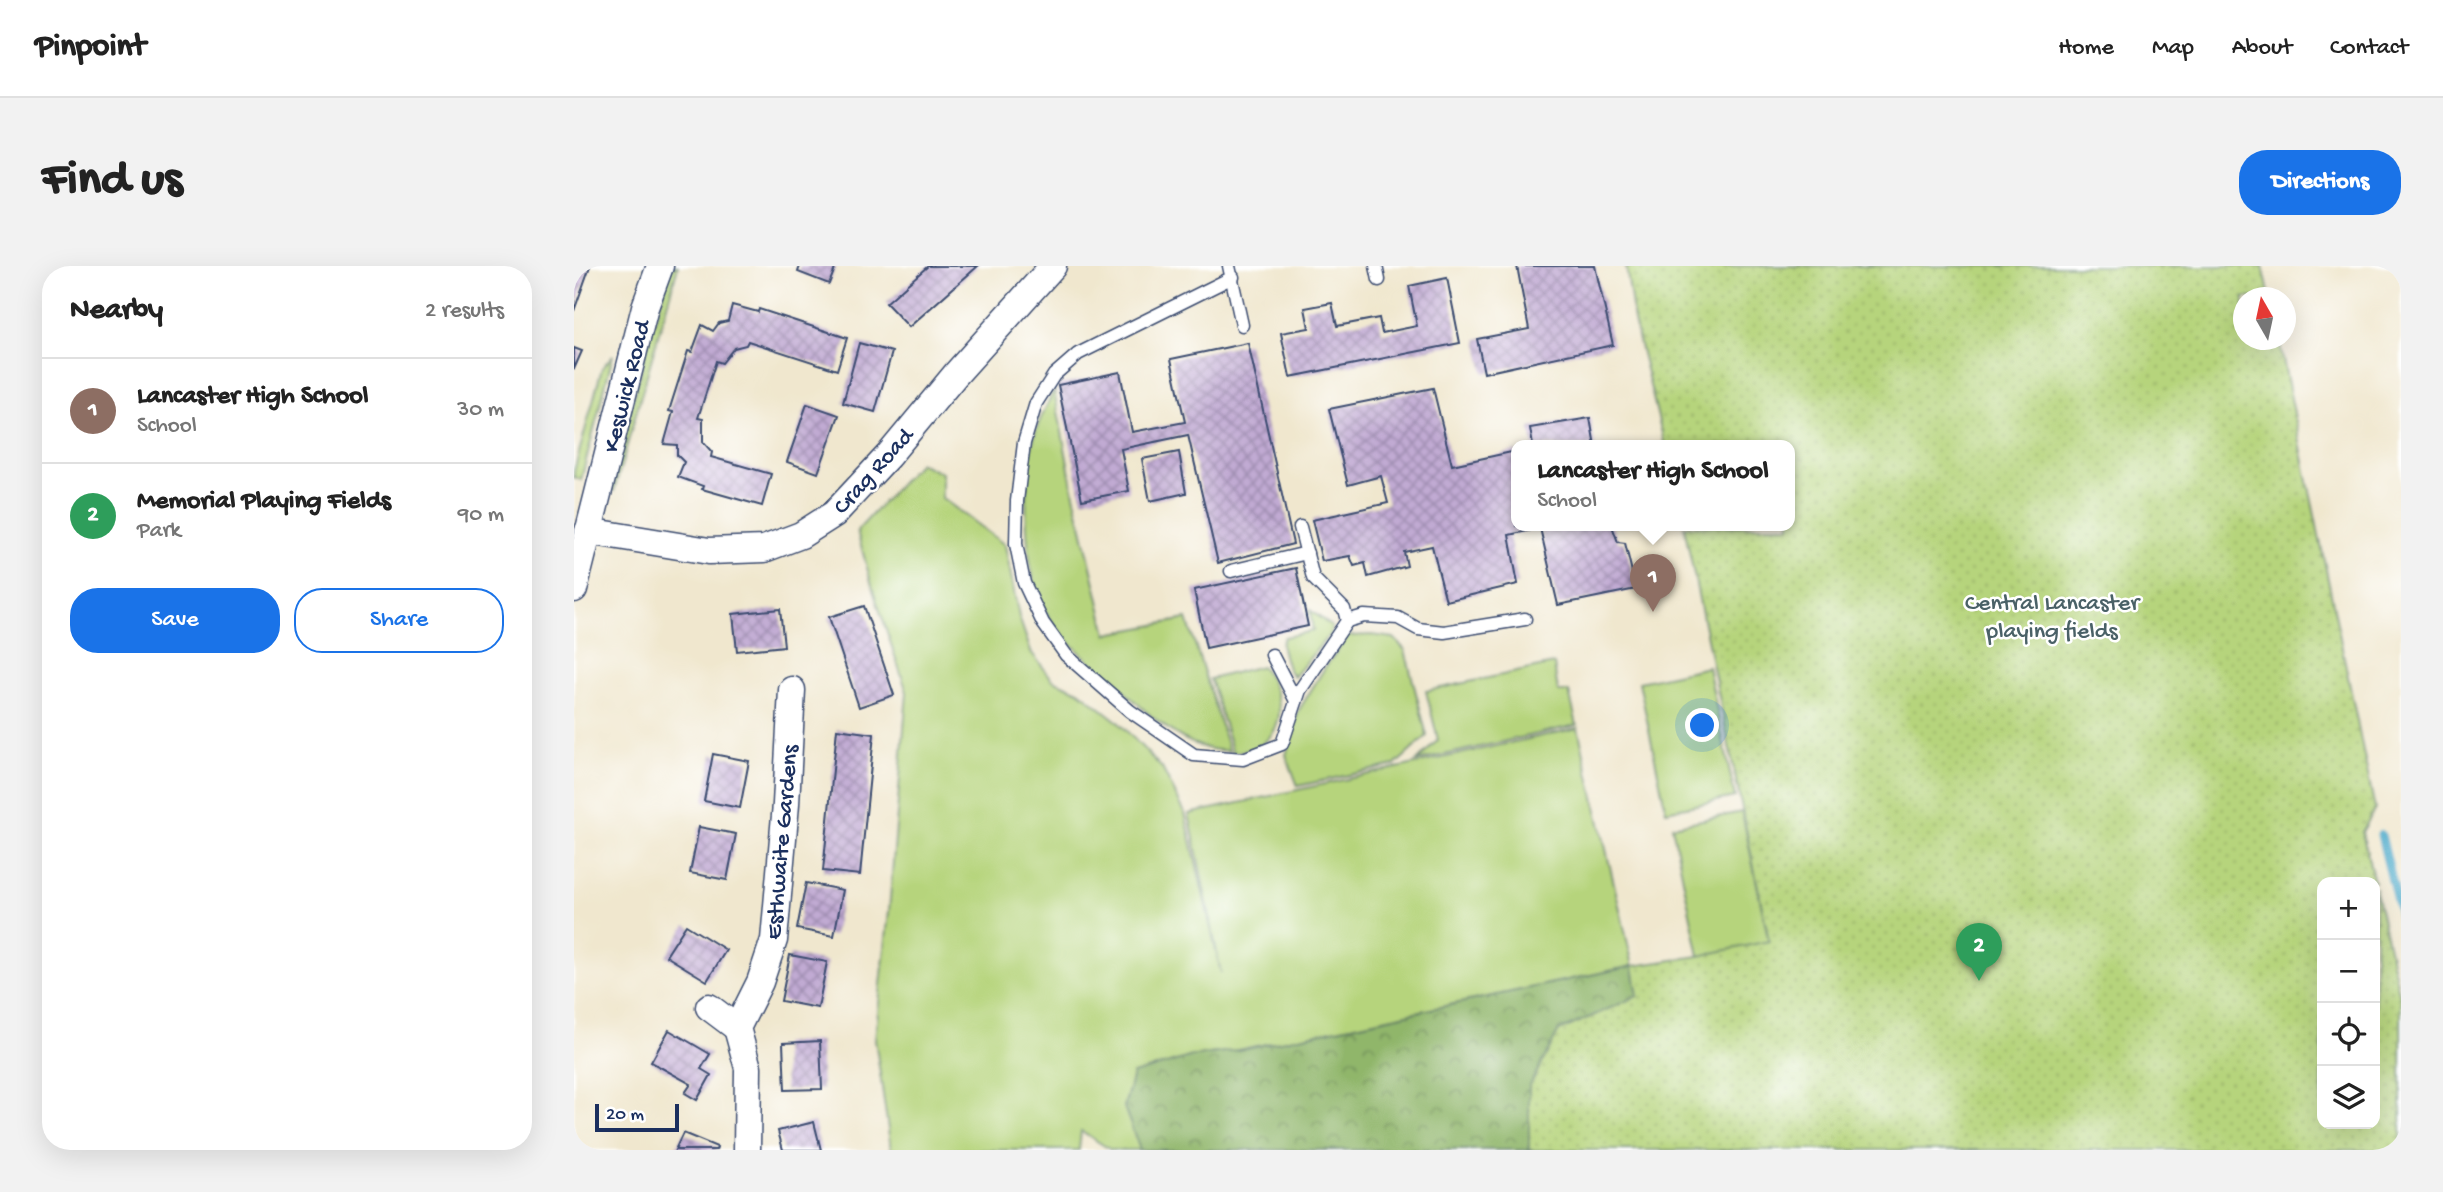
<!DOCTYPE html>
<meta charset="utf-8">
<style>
:root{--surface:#fff;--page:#f2f2f2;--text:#222;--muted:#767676;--line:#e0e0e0;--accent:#1a73e8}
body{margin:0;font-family:"Gochi Hand",sans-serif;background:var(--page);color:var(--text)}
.controls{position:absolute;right:21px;bottom:21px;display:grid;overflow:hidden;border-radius:14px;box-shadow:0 7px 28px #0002}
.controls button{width:63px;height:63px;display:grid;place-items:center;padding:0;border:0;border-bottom:2px solid var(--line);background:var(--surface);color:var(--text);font:35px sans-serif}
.compass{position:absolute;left:1659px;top:21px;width:63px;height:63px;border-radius:50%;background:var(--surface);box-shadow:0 7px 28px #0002;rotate:351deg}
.scale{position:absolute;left:21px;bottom:18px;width:84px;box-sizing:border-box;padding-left:7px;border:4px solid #1b2f5e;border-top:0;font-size:19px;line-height:24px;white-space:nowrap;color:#1b2f5e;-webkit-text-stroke:5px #fff;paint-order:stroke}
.you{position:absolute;left:1129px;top:460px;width:24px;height:24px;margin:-18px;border:5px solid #fff;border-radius:50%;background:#1a73e8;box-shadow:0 0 0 10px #1a73e833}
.badge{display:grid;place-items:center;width:46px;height:46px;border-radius:50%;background:var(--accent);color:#fff;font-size:23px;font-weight:700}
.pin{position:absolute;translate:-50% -58px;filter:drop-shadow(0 2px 4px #0008)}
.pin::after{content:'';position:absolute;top:37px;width:24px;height:21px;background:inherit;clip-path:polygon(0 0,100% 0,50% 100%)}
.popup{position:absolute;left:937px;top:174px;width:284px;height:91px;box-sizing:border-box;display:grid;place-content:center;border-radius:14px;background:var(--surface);filter:drop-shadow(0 2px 5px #0005);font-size:23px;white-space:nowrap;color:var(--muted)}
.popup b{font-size:26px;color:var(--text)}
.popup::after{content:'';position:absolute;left:50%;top:100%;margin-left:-14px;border:14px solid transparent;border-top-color:var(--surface)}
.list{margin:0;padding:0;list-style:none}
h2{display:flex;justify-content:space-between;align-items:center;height:91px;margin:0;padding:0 28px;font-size:30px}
h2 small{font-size:23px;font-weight:400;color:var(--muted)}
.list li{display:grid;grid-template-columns:46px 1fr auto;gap:21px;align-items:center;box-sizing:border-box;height:105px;padding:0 28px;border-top:2px solid var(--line)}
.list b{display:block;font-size:26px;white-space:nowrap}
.list p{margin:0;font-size:23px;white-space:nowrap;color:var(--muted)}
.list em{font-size:23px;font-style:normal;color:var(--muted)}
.actions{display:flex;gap:14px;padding:21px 28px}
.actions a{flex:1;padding:16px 0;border:2px solid var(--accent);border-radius:28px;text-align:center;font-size:24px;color:var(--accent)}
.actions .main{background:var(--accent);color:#fff}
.icon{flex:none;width:38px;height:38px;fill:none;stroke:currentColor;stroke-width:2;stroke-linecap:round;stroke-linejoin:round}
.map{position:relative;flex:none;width:1827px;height:884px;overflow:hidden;border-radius:28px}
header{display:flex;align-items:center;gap:42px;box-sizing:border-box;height:98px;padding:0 35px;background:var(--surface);border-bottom:2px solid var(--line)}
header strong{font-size:33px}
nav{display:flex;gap:38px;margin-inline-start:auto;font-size:24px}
.intro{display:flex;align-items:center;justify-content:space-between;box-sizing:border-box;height:168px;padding:0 42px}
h1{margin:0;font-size:49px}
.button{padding:18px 32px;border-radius:28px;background:var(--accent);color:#fff;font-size:24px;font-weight:700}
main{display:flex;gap:42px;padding:0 42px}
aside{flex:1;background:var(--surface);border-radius:28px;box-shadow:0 7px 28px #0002}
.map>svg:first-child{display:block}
.grass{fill:#b6d47b;stroke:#68826c;stroke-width:2}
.forest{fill:url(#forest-crowns);stroke:#567264;stroke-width:2}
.park{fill:url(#park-dots);stroke:#68826c;stroke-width:2}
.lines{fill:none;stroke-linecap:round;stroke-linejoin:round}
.stream{stroke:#49a8c8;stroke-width:9}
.building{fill:url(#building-cross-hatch)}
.service-casing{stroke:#3b4b6f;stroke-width:15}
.minor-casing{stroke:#3b4b6f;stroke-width:29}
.service{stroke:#fff;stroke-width:12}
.minor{stroke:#fff;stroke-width:26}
.labels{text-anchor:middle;stroke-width:5;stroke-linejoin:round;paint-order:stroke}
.street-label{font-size:24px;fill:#1b2f5e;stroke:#fff}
.park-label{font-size:24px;fill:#4a6167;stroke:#fff}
</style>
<header>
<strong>Pinpoint</strong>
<nav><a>Home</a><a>Map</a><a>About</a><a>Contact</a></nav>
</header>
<div class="intro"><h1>Find us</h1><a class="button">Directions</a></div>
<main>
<aside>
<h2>Nearby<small>2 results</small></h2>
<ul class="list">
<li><span class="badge" style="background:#8d6e63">1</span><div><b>Lancaster High School</b><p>School</p></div><em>30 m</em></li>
<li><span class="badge" style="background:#2e9e5b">2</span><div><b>Memorial Playing Fields</b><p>Park</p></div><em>90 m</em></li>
</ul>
<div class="actions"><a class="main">Save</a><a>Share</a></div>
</aside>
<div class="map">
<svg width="1827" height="884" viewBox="0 0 1827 884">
<defs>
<pattern id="forest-crowns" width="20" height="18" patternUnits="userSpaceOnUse" patternTransform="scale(1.75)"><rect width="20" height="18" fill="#90b66b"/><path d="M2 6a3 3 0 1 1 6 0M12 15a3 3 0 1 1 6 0" fill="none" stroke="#75945b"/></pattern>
<pattern id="park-dots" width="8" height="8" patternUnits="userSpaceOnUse" patternTransform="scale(1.75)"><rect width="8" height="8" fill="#b6d47b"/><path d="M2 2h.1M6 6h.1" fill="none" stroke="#9cb66d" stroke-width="1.8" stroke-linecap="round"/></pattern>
<pattern id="building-cross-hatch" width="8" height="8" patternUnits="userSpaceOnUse" patternTransform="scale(1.75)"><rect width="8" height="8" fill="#c1aad3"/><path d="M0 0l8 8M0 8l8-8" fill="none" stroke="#9c8bae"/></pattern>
</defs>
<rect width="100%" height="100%" fill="#fff"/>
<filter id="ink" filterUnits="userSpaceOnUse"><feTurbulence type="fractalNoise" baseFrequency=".0143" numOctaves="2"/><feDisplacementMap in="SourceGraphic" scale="14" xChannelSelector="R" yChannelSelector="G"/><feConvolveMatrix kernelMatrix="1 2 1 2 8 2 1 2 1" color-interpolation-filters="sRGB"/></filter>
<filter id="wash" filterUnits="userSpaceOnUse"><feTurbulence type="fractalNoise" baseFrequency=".00686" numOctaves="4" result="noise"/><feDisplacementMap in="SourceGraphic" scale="28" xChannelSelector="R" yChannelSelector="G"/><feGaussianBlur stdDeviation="1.57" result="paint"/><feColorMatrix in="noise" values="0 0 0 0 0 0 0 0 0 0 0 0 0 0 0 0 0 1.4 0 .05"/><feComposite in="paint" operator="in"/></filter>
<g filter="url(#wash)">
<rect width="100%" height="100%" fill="#f0e7ce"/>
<!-- grass -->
<g class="grass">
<path d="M98,0h6l-64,225 -4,-2 38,-146z"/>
<path d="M39,89l-32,125 -7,-3v-6l28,-103z"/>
<path d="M480,124l19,100 34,144 80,-15 42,132c-8,-1 -18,-1 -26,-4 -32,-10 -59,-37 -82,-59 -24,-22 -59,-47 -75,-76 -24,-43 -24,-131 -11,-178 4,-15 13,-30 19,-44z"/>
<path d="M345,197l23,10v25l63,47 14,72 12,35 22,28 26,11 38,30 45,47 23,45 36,160 -32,-159 389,-86 55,238 -395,84 -49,7 -49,93h-29l-30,-19 -2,19h-188l-16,-111 14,-128 18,-219 -33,-99 -17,-62z"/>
<path d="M736,344l22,17 -2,7 -36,43 -6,-8 -7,-24 3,-8 29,-6z"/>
<path d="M798,369l22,3 11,12 22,86 -32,29 -97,21 -12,-31 13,-45 25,-41 24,-33z"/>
<path d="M980,398l4,28h11l8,33 -160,36 21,-21 -12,-49z"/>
<path d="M687,400c20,24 29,60 -2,80 -7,4 -17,5 -26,7l-23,-74z"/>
<path d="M1134,401l27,130 -69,14 -27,-129z"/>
<path d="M1168,546l27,130 -70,14 -27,-130z"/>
</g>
<!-- forest -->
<path class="forest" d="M1059,700l5,30 -79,35 -30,56v63h-389l-16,-43 9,-33 56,-17 49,-7z"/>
<!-- park -->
<path class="park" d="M1052,0h637l7,31 -26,1v42h35l96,469 -13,23 12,50h-52v242h53v-237l26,114v149h-872v-63l30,-56 79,-35 -5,-30 66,-10 70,-15 -85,-415h106v-80h-125l-31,-125z"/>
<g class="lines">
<!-- stream -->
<path class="stream" d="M1807,569l20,83"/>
</g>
<g id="blocks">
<!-- building -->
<g class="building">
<path d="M0,0h16l-16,45z"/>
<path d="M226,0h36l-7,18 -31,-12z"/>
<path d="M354,0h50l-69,61 -23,-24z"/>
<path d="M943,0h78l18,79 -129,28 -7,-34 52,-10z"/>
<path d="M873,12l13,65 -170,34 -9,-44 28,-5 -4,-20 27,-5 5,23 42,-8 3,15 35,-7 -8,-40z"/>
<path d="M158,39l26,7 1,-3 88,29 -10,32 -89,-29 -2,4 -12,3 -12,15 -6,-2 -18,57 5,1v23l9,10 -1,5 60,17 -9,32 -60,-17 1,-3 -25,-9 6,-15 -7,-7v-10l-13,-1 9,-32 -4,-1 19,-60 4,1 10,-27 11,6 6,-8 9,-2z"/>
<path d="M285,77l33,9 -17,60 -32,-9z"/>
<path d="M674,77l45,201 -75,19 -30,-128 -67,14 8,42 -47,9 -24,-115 62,-13 12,60 53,-10 -14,-63z"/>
<path d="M0,82l8,3 -8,18z"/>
<path d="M859,122l19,77 64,-14v75h96l6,16 7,1 11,46 -78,16 -18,-77 -31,7 9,49 -72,17 -14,-55 -28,6 3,14 -39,11 -3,-14 -11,3 -4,-10 -28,5 -10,-41 76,-17 -7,-27 -33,9 -19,-76z"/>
<path d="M233,138l32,11 -21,58 -31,-11z"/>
<path d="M1016,152l5,28h-62l-3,-18z"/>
<path d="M605,186l7,41 -36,8 -8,-42z"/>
<path d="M722,302l12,58 -102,22 -12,-58z"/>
<path d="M290,340l30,89 -35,12 -30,-90z"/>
<path d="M206,343l4,37 -47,5 -4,-37z"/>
<path d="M263,463l37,5 -14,141 -37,-4z"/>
<path d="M139,488l36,7 -9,47 -36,-7z"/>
<path d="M125,561l37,7 -9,46 -37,-7z"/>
<path d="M232,617l37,7 -9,46 -37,-7z"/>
<path d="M112,659l40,25 -19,31 -41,-25z"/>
<path d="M216,689l37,7 -9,46 -37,-7z"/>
<path d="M95,764l41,24 -9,15 10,6 -14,25 -12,-7 6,-9 -40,-22z"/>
<path d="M246,775l2,48 -37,1 -2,-47z"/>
<path d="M240,856l7,28h-38l-5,-19z"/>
<path d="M109,867l34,14 -1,3h-41z"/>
</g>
</g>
</g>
<g filter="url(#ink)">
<use href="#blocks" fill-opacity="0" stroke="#3b4b6f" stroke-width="2"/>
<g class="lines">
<!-- service casing -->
<g class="service-casing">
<g id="service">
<path d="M655,0l13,59"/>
<path d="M802,0l3,14"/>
<path d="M659,11l-155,77 -24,21 -18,28 -12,40 -7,58 -1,43 8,39 19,40 23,32 64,56 64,44 49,4 39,-15 18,-54 47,-69 -3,-12 -31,-31 -13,-51"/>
<path d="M657,305l76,-18"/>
<path d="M773,355l17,-5 34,2 20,11 26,3 81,-13"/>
<path d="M698,389l24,46"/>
</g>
</g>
<!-- minor casing -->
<g class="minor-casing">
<g id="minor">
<path d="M14,265l121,20 55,-2 37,-14 33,-21 54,-58 68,-82 97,-108"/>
<path d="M0,323l71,-282 15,-41"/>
<path d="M135,741l28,21"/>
<path d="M173,884l1,-82 -11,-40 23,-46 14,-42 12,-136 6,-114"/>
</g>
</g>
<!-- service -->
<use href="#service" class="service"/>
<!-- minor -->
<use href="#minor" class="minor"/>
</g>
</g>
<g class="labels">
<!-- street labels -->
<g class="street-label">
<text transform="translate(51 120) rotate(-76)" y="8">Keswick Road</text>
<text transform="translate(298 204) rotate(-48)" y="8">Crag Road</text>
<text transform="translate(206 576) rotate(-85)" y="8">Esthwaite Gardens</text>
</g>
<!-- park labels -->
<g class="park-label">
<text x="1478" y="343">Central Lancaster<tspan x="1478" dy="28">playing fields</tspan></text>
</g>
</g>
</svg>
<div class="controls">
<button>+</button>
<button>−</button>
<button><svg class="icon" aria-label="locate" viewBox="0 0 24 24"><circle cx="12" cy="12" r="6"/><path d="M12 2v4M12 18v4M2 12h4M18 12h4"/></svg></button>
<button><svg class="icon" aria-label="layers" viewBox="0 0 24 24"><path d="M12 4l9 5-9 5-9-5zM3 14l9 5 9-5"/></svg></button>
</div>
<svg class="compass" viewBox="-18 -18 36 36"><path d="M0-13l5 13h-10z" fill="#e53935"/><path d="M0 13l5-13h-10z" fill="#767676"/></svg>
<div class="scale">20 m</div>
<div class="you"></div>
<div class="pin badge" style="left:1079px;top:346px;background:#8d6e63">1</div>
<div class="popup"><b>Lancaster High School</b>School</div>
<div class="pin badge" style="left:1405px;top:715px;background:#2e9e5b">2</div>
</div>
</main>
